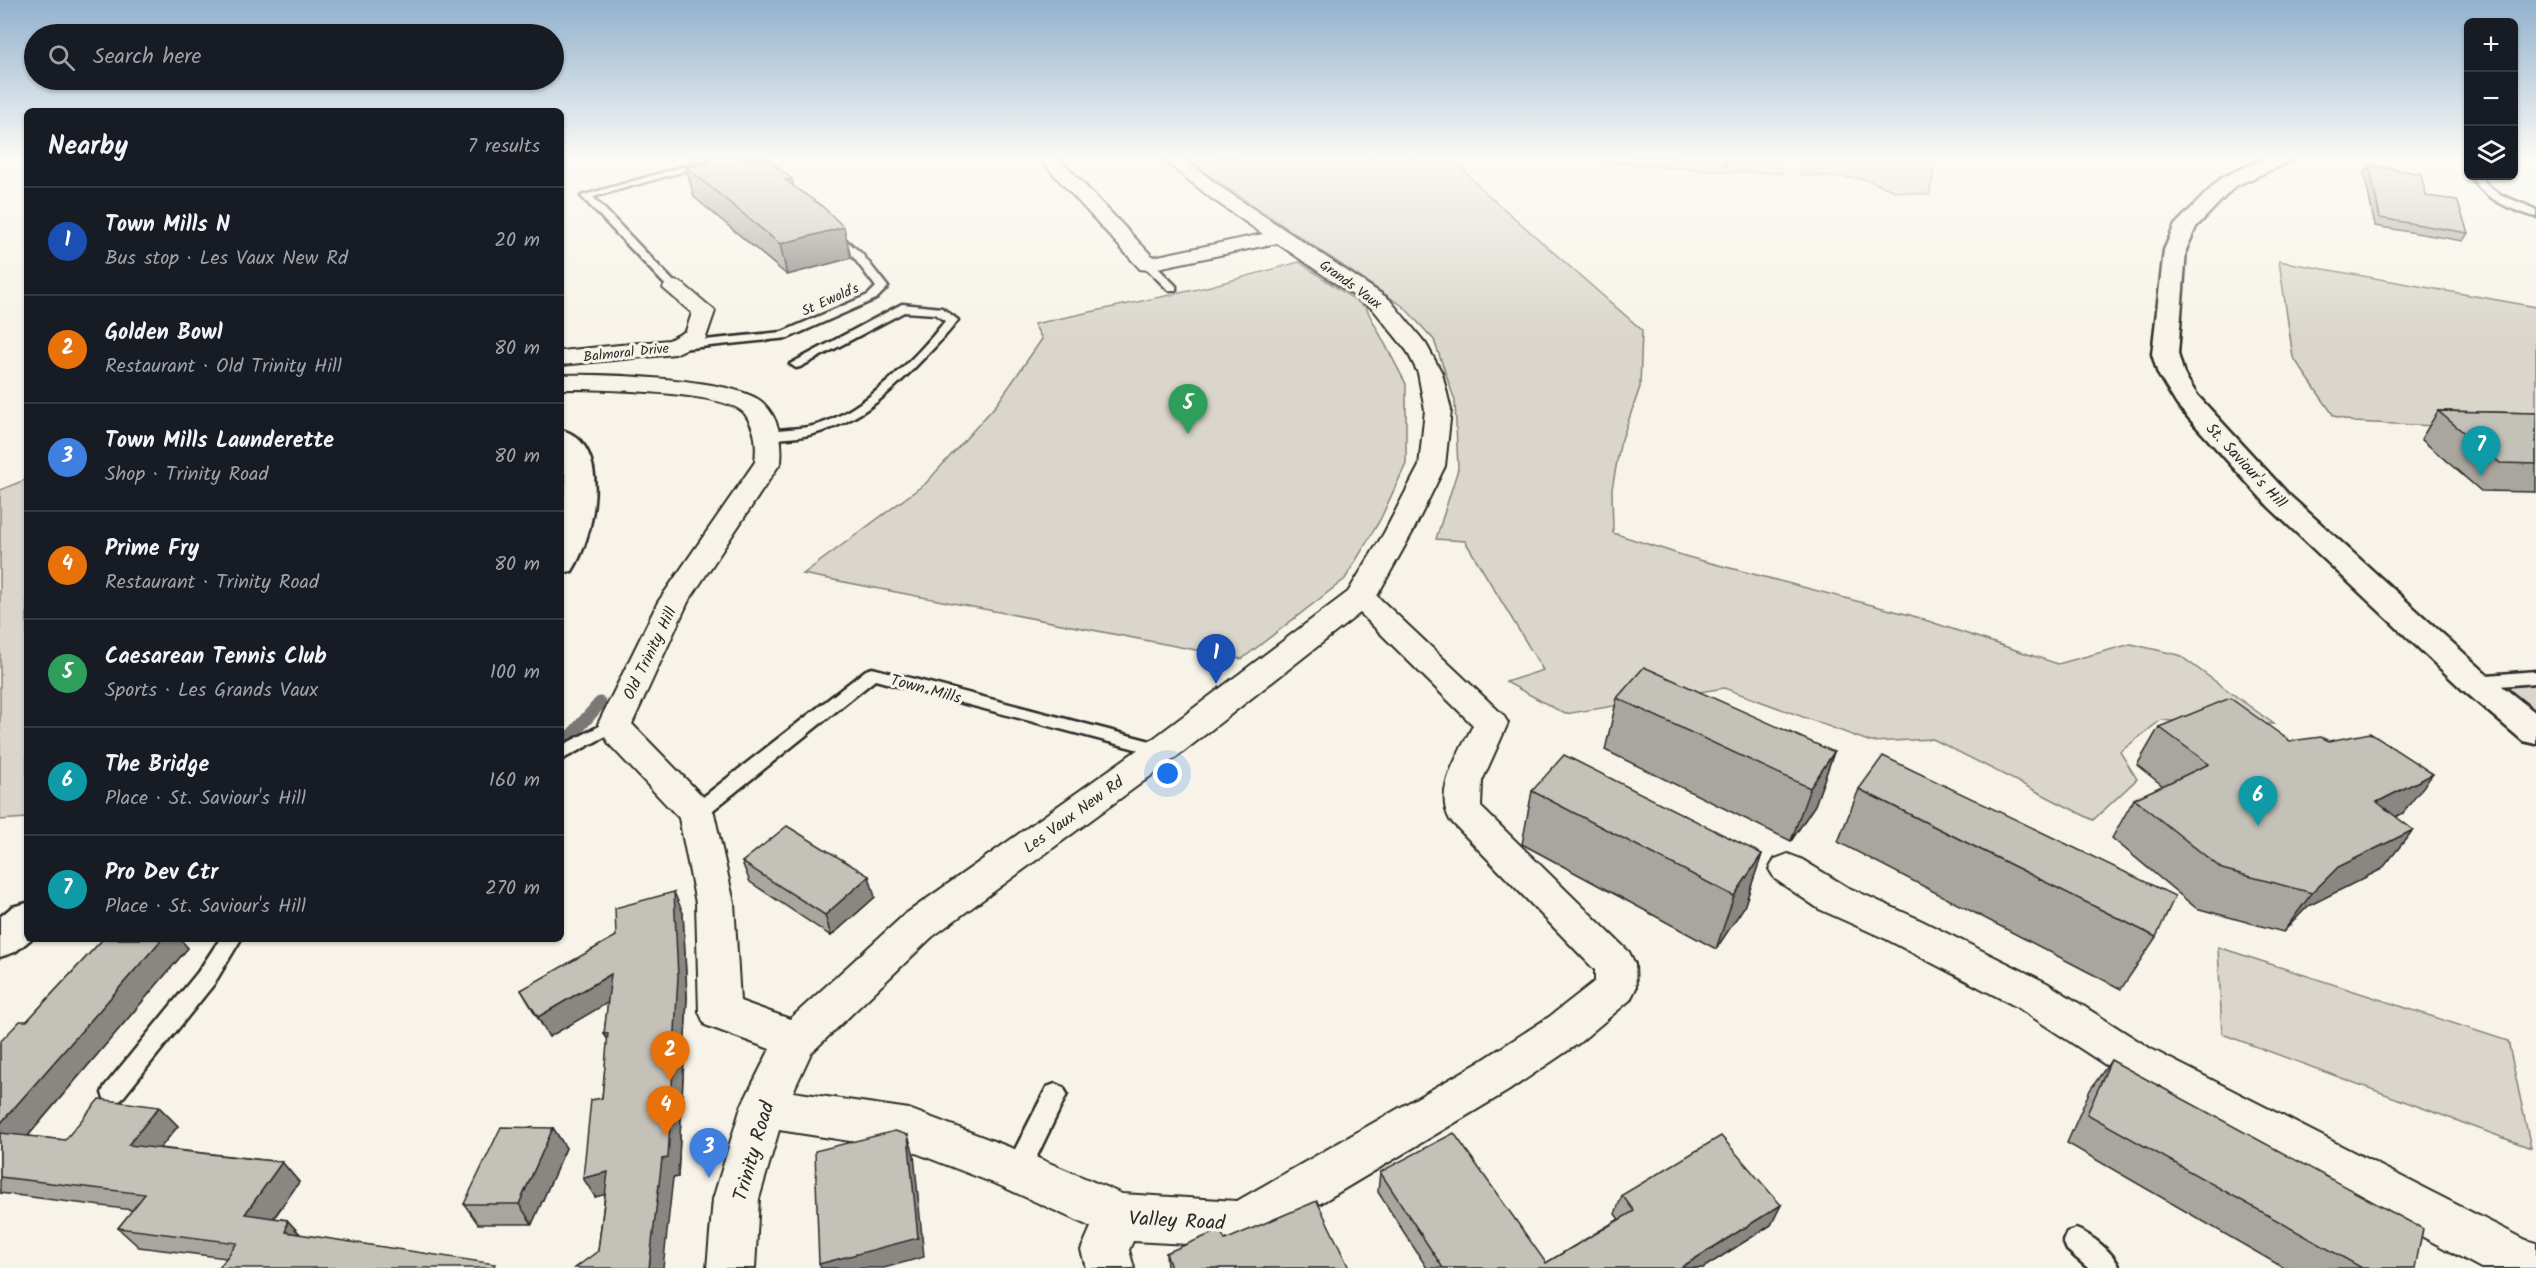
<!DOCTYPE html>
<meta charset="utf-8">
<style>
:root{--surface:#171b24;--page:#20242c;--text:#f1f3f6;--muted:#9ea1a6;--line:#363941;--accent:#c8321e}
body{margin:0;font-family:Kalam,sans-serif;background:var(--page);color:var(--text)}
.controls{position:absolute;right:18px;top:18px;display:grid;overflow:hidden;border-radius:9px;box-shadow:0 2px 4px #0004}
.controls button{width:54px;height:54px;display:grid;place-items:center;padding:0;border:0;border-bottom:2px solid var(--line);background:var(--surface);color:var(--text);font:30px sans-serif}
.you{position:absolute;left:1168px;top:774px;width:21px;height:21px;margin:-15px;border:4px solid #fff;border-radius:50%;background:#1a73e8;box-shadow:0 0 0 9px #1a73e833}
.badge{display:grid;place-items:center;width:39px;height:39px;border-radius:50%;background:var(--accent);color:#fff;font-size:20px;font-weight:700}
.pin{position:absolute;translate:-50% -50px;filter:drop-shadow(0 2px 3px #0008)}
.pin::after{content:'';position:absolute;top:32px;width:21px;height:18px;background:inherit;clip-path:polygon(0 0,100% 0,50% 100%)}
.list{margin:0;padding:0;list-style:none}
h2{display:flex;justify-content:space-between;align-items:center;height:78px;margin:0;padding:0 24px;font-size:26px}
h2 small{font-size:20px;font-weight:400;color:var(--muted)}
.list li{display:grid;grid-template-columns:39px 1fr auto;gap:18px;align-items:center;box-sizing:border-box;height:108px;padding:0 24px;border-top:2px solid var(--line)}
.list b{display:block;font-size:22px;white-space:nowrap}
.list p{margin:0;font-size:20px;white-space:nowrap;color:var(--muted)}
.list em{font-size:20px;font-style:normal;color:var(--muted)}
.icon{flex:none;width:33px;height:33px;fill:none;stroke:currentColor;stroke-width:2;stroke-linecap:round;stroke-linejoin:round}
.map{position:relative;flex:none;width:2536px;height:1268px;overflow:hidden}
.search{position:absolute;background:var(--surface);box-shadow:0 2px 4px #0004;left:24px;top:24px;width:540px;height:66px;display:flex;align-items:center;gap:15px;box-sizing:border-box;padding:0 21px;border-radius:33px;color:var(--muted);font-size:22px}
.panel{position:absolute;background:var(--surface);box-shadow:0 2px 4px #0004;left:24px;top:108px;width:540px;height:834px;border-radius:9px}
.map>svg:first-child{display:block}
.green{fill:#dad6cc;stroke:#82807c;stroke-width:1.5}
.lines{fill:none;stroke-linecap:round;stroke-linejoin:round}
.stream{stroke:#7a7874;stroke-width:13}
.lane-casing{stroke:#2b2b2b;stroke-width:5}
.street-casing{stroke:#2b2b2b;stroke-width:4}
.primary-casing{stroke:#2b2b2b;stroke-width:5}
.lane{fill:#f7f3e8;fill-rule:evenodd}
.street{fill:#f7f3e8;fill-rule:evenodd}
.primary{fill:#f7f3e8;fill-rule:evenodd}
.wall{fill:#a9a69f;stroke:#2b2b2b;stroke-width:1.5}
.shaded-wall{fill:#898782;stroke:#2b2b2b;stroke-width:1.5}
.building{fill:#c4c1b9;stroke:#2b2b2b;stroke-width:1.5}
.labels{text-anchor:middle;stroke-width:6;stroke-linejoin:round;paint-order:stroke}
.far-street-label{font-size:14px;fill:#2b2b2b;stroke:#f7f3e8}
.street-label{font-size:16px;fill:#2b2b2b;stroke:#f7f3e8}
.near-street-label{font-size:20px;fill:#2b2b2b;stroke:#f7f3e8}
</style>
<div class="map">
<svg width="2536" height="1268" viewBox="0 0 2536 1268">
<rect width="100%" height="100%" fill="#f7f3e8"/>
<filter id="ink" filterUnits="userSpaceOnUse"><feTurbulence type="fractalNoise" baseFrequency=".0167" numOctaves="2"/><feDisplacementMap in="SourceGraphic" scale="12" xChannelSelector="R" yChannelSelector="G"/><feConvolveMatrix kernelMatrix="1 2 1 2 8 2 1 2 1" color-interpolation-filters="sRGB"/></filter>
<g filter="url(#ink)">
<!-- green -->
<g class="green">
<path d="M1189,157l262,1 36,36 155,136 -2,57 -20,58 -8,44 1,44 75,24 222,58 148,49 73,-20 48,11 95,69h-70l-43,-4 -41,32 17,27 -44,41 -160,-81 -62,3 -147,-54 -159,26 -59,-32 37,-12 -78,-129 -29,-2 22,-70 -3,-68 -21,-61 -30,-33 -194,-131z"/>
<path d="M1605,157h119l2,11 1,-11h54l1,16 -56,-1 -122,-10z"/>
<path d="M1799,157h137v4l-7,34 -34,-4 -30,-12 -64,-4z"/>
<path d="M2279,261l257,46v124l-182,-9 -20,-6 -41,-59z"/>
<path d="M1299,262l67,46 40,76v80l-26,56 -35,59 -103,80 -439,-85 123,-91 71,-79 45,-65 -8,-15 169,-36z"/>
<path d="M27,479v339l-27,2v-330z"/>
<path d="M2536,677v37l-40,-35z"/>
<path d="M2218,947l290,94 23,107 -309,-114z"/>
</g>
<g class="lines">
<!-- stream -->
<path class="stream" d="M561,741l11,-6 28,-32"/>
<!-- lane casing -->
<g class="lane-casing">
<g id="lane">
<path d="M717,157h17l-141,40 85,89v4h-8l-89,-94z"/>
<path d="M2471,176h10c12,21 35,23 55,34v7c-24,-7 -53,-18 -65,-41z"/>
<path d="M832,228l30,26 26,33 -12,12 -88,39 -117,12 -2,-3 2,-3 4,-1 107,-11 86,-37 8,-8 -22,-29 -26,-25 -1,-2z"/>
<path d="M1148,261l4,1 24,24v4h-8l-24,-24v-4z"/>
<path d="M902,304l40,4 16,12c-11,15 -24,28 -37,41 -37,39 -77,73 -133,77 -8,0 -15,2 -23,0l-2,-3 2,-3c18,-4 37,-2 55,-8 44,-14 97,-67 125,-103l-10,-7 -31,-2 -104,55 -4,1 -6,-4z"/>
<path d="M872,668l290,76 6,1 3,5 -3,5 -6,1 -287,-76 -172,138 -7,2 -7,-2 -3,-5 3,-5 177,-138z"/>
<path d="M2536,671v12l-61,5 -6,-2 -3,-4 3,-4 6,-2z"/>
<path d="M615,718l6,2 3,4 -3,4 -60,32v-14z"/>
<path d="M220,939h21l-27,45 -93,116 -8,3 -8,-3 -3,-7 3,-7 93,-114z"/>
<path d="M1055,1084l8,3 4,7 -41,85 -9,3 -9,-3 -3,-8 3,-8 39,-76z"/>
<path d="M2076,1229c16,6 37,23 44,39h-32l-21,-18 -4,-9 4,-9z"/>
</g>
</g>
<!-- street casing -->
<g class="street-casing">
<g id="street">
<path d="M1038,157h20l95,100 110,-23 -52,-36 -51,-41h21l44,33 164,109 37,45 16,29 9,37 -6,56 -33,67 -35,63 126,119 5,8 -26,58 -1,26 148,145 6,12 1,24 -6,12 -51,43 -71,48 -249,149 -17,7 -109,-6 -4,9 5,18h-48l-5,-18 10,-23 -90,-41 -93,-36 -129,-20 -20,69 -4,69h-48l6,-69 28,-92 29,-58 -65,-24 -6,-13 -3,-109 -17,-85 -70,-74 -11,-20 60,-122 97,-140c2,-18 1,-32 -10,-48 -16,-23 -153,-25 -184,-25v-14c39,-1 176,3 202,28 16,15 20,38 18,59l-93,140 -56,122 77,79 5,10 20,90 6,98 50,18 114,-104 246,-174 198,-149 36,-59 35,-67 6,-56 -7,-37 -11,-22 -34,-42 -96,-66 -129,27 -8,-1zM1360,613l113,112c-13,28 -40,65 -23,95l145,150v11l-46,36 -71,46 -241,138 -115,-7 -89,-38 -124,-47 -116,-17 18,-39 121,-116 242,-178z"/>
<path d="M674,281l8,2 33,28 -10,29 -30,14 -114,11v-14l108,-11 17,-9 6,-18 -29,-25 3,-5z"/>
<path d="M1788,854l13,5 46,28 67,30 133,66 104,66 375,191 10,3v25h-55l-360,-193 -104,-68 -131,-68 -67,-30 -44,-30 -6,-10 6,-10z"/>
</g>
</g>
<!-- primary casing -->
<g class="primary-casing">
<g id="primary">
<path d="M2267,157h27l-3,4 -56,25 -39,41 -10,23 -8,104 6,20 13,21 92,100 198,179 49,39v31l-13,-3 -60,-51 -194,-183 -92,-102 -19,-31 -6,-20 12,-104 11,-25 46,-47z"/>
<path d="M561,430c53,13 33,108 11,141l-11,2v-52l5,-40 -5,-24z"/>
<path d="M27,903v36h4l-16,13 -15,5v-40l12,-10z"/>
</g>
</g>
<!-- lane -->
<use href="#lane" class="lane"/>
<!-- street -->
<use href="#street" class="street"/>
<!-- primary -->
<use href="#primary" class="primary"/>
</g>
<!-- wall -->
<g class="wall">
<path d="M690,157h75l28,29 58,72 -64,17 -93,-78 -8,-30 7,-1z"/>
<path d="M2369,165l99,68 -5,8 -88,-15 -11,-53z"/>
<path d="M2438,411l98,2v81l-1,-2 -54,-1 -60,-52z"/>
<path d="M1617,698l217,54 -19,53 -24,36 -186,-91z"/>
<path d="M2159,727l131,14h39l74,72 -7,4 17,13 -31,39 -74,37 -25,26 -87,-24 -84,-70 22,-39 29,-13 -26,-21z"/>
<path d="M1859,789l297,148 -35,52 -283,-147z"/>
<path d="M1532,791l230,63 -18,53 -28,42 -194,-105z"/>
<path d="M742,862l133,35 -44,39 -81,-54z"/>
<path d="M683,913l4,84 -9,180 -5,1 -75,73 7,-57 -10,3 7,-99 6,-58 -4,-6 4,-32 -59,35 -28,-47z"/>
<path d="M103,939h77l8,9 -160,188 37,4 94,-33 19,19 -18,22 122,14 17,20 -25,36 13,2 13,14 -74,24 -87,-11 -21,-19 15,-18 -133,-17v-151l27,-21z"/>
<path d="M2111,1060l304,208h-131l-217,-125 23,-53z"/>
<path d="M553,1128l13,20 -34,76h-54l-14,-20z"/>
<path d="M1380,1172l166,91 73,-44 -4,-5 7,-19 159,10 -10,20 -68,43h-276l-49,-76z"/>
<path d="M1225,1240l124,28h-182l-1,-15z"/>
</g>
<!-- shaded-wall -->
<g class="shaded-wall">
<path d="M792,179l6,30 -13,-29z"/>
<path d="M844,227l7,31 -64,17 -7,-31z"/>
<path d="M1834,752l-19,53 -24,36 19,-53z"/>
<path d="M2433,774l-30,39 -55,28 29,-39z"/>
<path d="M2413,830l-31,39 -74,37 -25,26 29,-39 26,-26z"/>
<path d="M1762,854l-18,53 -28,42 18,-53z"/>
<path d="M869,876l6,21 -44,39 -6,-21z"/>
<path d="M674,892l9,21 4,84 -9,180 -5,1 -10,90h-14z"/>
<path d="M162,939h18l8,9 -174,204 -14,-13v-15z"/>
<path d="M611,974l10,21 -72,42 -11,-20z"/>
<path d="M159,1107l19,19 -31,38 -19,-19z"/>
<path d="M553,1128l13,20 -34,76 -13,-20z"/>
<path d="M908,1135l6,20 10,102 -40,11h-63l-2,-4z"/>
<path d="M282,1162l17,20 -36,51 -18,-19z"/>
<path d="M608,1172l12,19 -25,6 -12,-19z"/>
<path d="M1781,1205l-10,20 -68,43h-23z"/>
<path d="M287,1220l17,19 -18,-7z"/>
</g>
<!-- building -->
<g class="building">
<path d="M703,157h62l27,22 -7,1 37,26 22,21 -64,17 -94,-77 23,-5z"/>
<path d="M2369,165l52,9 5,22 31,4 11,33 -88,-15z"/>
<path d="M2438,411l98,2v51l-36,-1z"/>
<path d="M1644,667l190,85 -24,36 -193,-90z"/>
<path d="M2230,698l60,43 31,-4 8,4 41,-8 63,41 -56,28 36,28 -75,37 -26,26 -90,-24 -88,-70 75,-35 -50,-37z"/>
<path d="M1564,755l198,99 -28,42 -202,-105z"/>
<path d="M1883,756l292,140 -19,41 -297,-148z"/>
<path d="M787,826l82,50 -44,39 -83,-53z"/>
<path d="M674,892l4,85 -10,181 -6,1 -13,109h-74l23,-17 10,-79 -25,6 8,-78 11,-2 6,-65 -4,1 7,-60 -73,43 -17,-27 95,-54 -1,-28z"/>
<path d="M103,939h59l-162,185v-82l20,-21h7z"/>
<path d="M2111,1060l312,169 -8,39h-53l-275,-154z"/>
<path d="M99,1099l60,8 -31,38 154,17 -37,52 42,6 -1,12 209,32 -2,4h-274l18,-25 -119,-15 27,-34 -145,-17v-44l65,7z"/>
<path d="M501,1127l52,1 -34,76h-55z"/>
<path d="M895,1131l13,4 10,103 -99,26 -4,-113z"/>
<path d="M1454,1133l92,130 88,-52 -12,-16 99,-59 60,69 -101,63h-237l-63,-96z"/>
<path d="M1317,1201l32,67h-178l-5,-15 54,-23 5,10z"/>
</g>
</g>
<!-- sky -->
<linearGradient id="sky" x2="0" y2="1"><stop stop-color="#91b1cd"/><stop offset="0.47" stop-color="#fbfaf5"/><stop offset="1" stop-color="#fbfaf5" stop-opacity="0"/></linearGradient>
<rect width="2536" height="335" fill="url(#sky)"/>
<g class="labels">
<!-- far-street labels -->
<g class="far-street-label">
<text transform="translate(1351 284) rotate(36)" y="5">Grands Vaux</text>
<text transform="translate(830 299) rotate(-24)" y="5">St Ewold's</text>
<text transform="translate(626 352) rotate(-6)" y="5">Balmoral Drive</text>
</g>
<!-- street labels -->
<g class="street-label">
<text transform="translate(2247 465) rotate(47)" y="6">St. Saviour's Hill</text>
<text transform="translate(649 653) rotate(-64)" y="6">Old Trinity Hill</text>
<text transform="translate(926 688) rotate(15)" y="6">Town Mills</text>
<text transform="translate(1073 814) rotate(-36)" y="6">Les Vaux New Rd</text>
</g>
<!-- near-street labels -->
<g class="near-street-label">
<text transform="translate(753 1151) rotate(-74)" y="7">Trinity Road</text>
<text transform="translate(1177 1220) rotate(3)" y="7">Valley Road</text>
</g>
</g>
</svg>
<div class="controls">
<button>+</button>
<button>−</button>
<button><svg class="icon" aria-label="layers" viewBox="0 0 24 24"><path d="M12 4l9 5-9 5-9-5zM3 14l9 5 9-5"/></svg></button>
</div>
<div class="you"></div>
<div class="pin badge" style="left:1216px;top:684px;background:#1a4fb4">1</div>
<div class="pin badge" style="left:670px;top:1081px;background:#e8710a">2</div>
<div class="pin badge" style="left:709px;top:1178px;background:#3f7fe0">3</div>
<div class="pin badge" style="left:666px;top:1136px;background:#e8710a">4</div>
<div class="pin badge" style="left:1188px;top:434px;background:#2e9e5b">5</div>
<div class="pin badge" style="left:2258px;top:826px;background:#0f9aa8">6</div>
<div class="pin badge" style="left:2481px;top:476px;background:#0f9aa8">7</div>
<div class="search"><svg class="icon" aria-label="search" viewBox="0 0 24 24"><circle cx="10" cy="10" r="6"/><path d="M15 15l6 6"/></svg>Search here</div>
<section class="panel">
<h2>Nearby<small>7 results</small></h2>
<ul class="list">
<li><span class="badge" style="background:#1a4fb4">1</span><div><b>Town Mills N</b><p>Bus stop · Les Vaux New Rd</p></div><em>20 m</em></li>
<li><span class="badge" style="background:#e8710a">2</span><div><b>Golden Bowl</b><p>Restaurant · Old Trinity Hill</p></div><em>80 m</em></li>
<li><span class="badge" style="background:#3f7fe0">3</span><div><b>Town Mills Launderette</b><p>Shop · Trinity Road</p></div><em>80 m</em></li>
<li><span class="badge" style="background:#e8710a">4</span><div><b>Prime Fry</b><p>Restaurant · Trinity Road</p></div><em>80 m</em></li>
<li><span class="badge" style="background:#2e9e5b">5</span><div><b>Caesarean Tennis Club</b><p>Sports · Les Grands Vaux</p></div><em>100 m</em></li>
<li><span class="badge" style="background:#0f9aa8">6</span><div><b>The Bridge</b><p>Place · St. Saviour's Hill</p></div><em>160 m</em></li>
<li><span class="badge" style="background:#0f9aa8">7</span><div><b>Pro Dev Ctr</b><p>Place · St. Saviour's Hill</p></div><em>270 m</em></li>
</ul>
</section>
</div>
